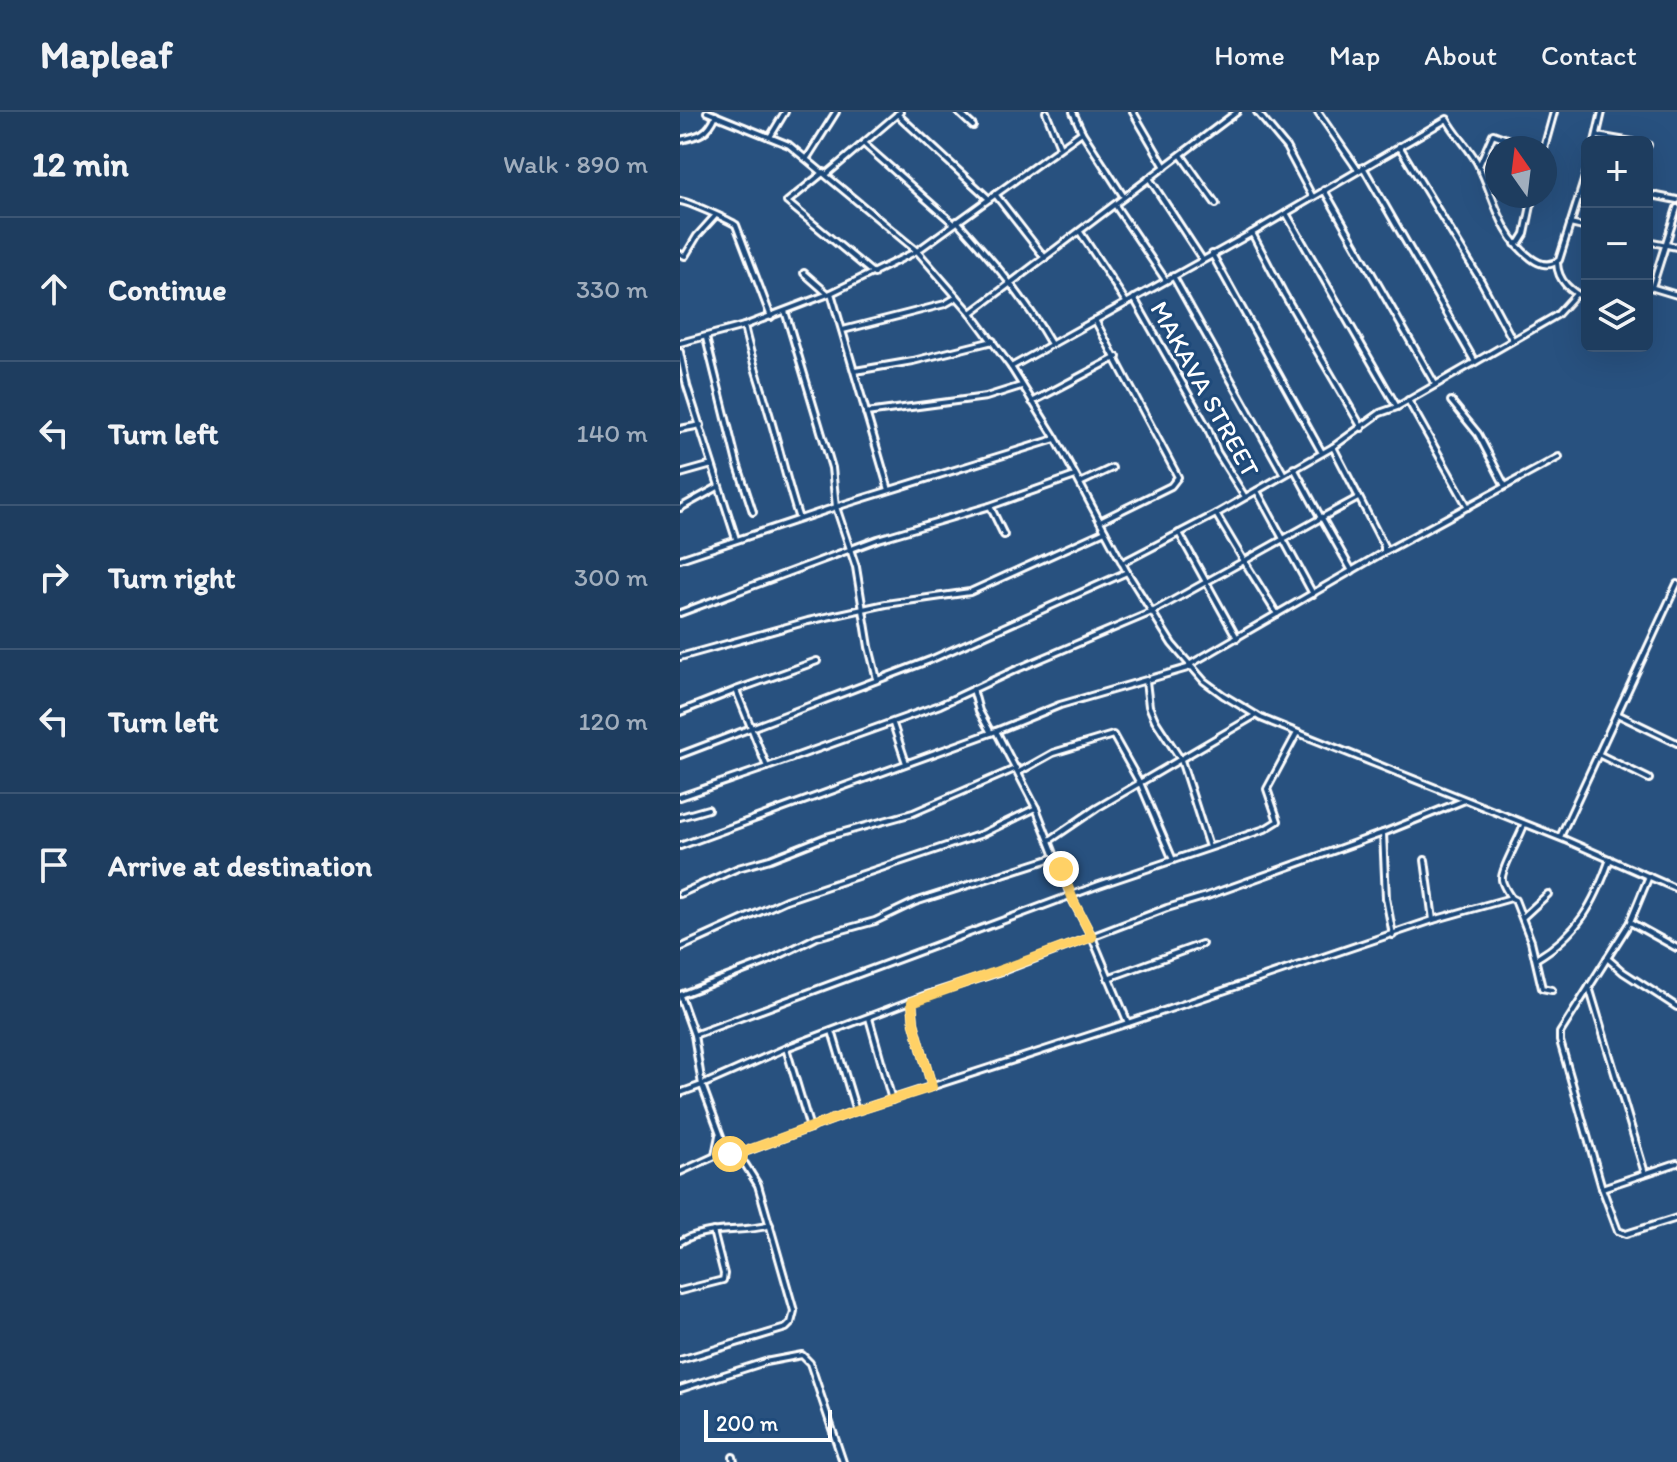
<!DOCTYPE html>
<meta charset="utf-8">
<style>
:root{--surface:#1e3d5f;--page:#264465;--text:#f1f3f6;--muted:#a1aebd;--line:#3c5674}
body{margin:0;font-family:Itim,sans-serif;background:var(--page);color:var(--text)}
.controls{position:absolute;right:24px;top:24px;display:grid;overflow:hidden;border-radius:12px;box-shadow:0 8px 32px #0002}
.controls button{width:72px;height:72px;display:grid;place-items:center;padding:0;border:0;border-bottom:2px solid var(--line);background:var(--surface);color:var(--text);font:40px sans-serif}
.compass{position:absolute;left:805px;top:24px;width:72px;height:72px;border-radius:50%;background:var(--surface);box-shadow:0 8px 32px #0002;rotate:346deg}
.scale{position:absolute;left:24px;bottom:20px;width:128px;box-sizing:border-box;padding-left:8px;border:4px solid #fff;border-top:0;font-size:22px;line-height:28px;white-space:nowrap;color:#fff;-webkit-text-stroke:6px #1f4a7a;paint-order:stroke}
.stop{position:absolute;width:24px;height:24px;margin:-18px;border:6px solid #ffd166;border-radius:50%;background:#fff}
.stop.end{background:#ffd166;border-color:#fff;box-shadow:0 2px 8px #0008}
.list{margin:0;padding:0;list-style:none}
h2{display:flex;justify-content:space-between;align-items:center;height:104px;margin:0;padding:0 32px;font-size:34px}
h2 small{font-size:26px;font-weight:400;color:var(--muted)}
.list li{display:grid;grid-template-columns:52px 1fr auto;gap:24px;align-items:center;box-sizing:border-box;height:144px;padding:0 32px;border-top:2px solid var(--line)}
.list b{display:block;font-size:30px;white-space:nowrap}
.list em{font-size:26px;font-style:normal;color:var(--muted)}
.icon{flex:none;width:44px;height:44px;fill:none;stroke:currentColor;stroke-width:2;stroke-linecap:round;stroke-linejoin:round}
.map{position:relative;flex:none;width:997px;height:1350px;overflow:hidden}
header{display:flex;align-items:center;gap:48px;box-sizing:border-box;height:112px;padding:0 40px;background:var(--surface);border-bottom:2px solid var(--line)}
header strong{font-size:38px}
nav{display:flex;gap:44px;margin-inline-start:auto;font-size:28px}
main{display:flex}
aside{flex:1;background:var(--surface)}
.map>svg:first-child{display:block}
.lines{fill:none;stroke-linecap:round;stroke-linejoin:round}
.minor-casing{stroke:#fff;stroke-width:10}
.minor{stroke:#1f4a7a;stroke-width:4}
.route{stroke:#ffd166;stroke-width:10}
.labels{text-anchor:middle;stroke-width:6;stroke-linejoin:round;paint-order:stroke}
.street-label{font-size:26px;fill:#fff;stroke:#1f4a7a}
</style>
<header>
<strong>Mapleaf</strong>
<nav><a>Home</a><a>Map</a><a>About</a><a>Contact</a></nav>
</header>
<main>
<aside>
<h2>12 min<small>Walk · 890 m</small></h2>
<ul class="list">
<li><svg class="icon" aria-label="ahead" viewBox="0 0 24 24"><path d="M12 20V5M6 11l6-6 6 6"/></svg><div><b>Continue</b></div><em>330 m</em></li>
<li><svg class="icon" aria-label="left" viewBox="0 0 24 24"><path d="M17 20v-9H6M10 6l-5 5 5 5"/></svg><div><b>Turn left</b></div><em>140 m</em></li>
<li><svg class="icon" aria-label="right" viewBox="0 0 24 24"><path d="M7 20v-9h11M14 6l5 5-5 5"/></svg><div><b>Turn right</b></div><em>300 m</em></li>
<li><svg class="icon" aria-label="left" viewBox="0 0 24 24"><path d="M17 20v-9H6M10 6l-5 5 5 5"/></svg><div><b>Turn left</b></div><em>120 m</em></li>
<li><svg class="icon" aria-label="arrive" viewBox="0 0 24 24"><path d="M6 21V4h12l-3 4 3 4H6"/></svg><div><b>Arrive at destination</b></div></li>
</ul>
</aside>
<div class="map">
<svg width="997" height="1350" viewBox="0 0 997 1350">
<rect width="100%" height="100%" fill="#28517f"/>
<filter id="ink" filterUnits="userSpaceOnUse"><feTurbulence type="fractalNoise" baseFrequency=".0125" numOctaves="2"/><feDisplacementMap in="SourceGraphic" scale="16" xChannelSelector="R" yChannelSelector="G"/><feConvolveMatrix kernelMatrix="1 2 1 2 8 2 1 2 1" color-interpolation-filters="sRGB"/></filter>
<g filter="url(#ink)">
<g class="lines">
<!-- minor casing -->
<g class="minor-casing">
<g id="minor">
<path d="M27,0l82,33 128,106 54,62 40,54 45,72 71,133 45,72 32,37 19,14 38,23 305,122 111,49"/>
<path d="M278,0l15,14"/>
<path d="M366,0l14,35"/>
<path d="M393,0l9,20 42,65"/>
<path d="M453,0l32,55"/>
<path d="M577,0l29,35 26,49"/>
<path d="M638,0l40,58"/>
<path d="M217,2l92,85"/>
<path d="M917,24l35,6"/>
<path d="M90,25l15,-25"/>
<path d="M0,28c19,-4 28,-6 36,-25"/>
<path d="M915,30l7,-30"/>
<path d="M184,32l89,79"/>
<path d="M967,33h1"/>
<path d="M719,34l82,135 31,58"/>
<path d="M864,36l10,-36"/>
<path d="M501,43l35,49"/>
<path d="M127,46l29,-46"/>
<path d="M799,54l14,-32 38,14"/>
<path d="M683,55l112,195"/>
<path d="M144,60l-37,30 87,72"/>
<path d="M147,62l73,-62"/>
<path d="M469,66l53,81"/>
<path d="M644,78l111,194"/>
<path d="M315,82l50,64"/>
<path d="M967,82l30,6"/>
<path d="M0,89c7,0 51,20 56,24l35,92"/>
<path d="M435,93l50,74"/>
<path d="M606,101l111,194"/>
<path d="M277,109c35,39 68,77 94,123"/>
<path d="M890,112l17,4"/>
<path d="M400,120l46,70"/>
<path d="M572,121l32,61 78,134"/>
<path d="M967,129l30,6"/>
<path d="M835,132l5,-2 5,-8 8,-38"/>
<path d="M0,142l5,2 12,-20 18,-20"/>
<path d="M532,142l109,197"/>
<path d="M877,151c1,19 14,28 30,37"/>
<path d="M124,161l24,21"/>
<path d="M493,164l110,197"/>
<path d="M967,174l30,9"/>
<path d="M972,175l25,-79"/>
<path d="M151,181l58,197"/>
<path d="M454,186l74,131 9,23 28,45"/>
<path d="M105,199l47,157 4,39 20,60 13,80 8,32"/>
<path d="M291,201l266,-201"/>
<path d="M415,208l83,157 -7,9 -71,35"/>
<path d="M64,214c6,29 16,56 24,84 11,36 19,73 31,109"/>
<path d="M163,218l102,-26 12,-7"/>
<path d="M26,226l31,125 16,49"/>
<path d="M0,231l64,-17 87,-33 86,-42 165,-119"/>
<path d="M0,240l7,34 49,153"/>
<path d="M331,255l241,-134 195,-114c9,17 24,30 32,47 16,33 21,69 52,92 9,7 19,9 28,2l28,-89"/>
<path d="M175,259l58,-10 80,-20"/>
<path d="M728,288l60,107"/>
<path d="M771,289l27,33 27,52"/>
<path d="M352,290l85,-45"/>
<path d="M186,301l120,-16 35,-11"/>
<path d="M0,317l21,-4"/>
<path d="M614,356l27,50 37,-20"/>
<path d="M0,362l32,-9"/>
<path d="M400,371l32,-15"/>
<path d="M577,379l56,103"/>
<path d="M310,394l14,29"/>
<path d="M0,396l38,-21"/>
<path d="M642,406l30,53"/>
<path d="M499,421l58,105"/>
<path d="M706,439l173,-94"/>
<path d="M0,447l165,-55 210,-65"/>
<path d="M442,451l94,-49 117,-67 47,-34 17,-6 160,-92 19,-21"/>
<path d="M0,501l198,-74 112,-33 85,-30"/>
<path d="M597,502l-33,-53 77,-43"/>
<path d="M0,545l128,-36 78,-17 84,-12 135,-61"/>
<path d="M137,549l-81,29 31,77 173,-62 75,-35 137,-58 92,-51 -28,-47"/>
<path d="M509,553l195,-113v-6l-51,-99"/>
<path d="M466,569l3,25 6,14 26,40 28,87"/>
<path d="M293,577l6,22 12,22"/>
<path d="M0,600l56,-22"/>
<path d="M937,602l60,29"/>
<path d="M213,612l13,39"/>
<path d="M316,619l64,-26 131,-38"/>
<path d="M918,642l51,25"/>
<path d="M0,643l250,-95 197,-88"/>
<path d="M339,660l34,-19 60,-18 28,50 32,75"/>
<path d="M0,685l87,-30"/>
<path d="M0,705l28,-8"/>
<path d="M880,725l117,-253"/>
<path d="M370,728l47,-32 159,-93"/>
<path d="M0,734l316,-115 40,77 35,89 21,40 36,86 305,-103 78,-22 4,2 16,41 11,47 10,2"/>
<path d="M745,748l8,60"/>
<path d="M969,764l-19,46 -70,111v8l42,147 16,43 8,3 51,-16"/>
<path d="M0,782l58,-26 32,-9 56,-22 87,-24 104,-45"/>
<path d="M831,786c-3,-5 -8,-12 -9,-18 -2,-8 18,-43 22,-55"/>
<path d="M843,805l25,-23"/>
<path d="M950,810l47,26"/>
<path d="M713,823l-7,-37 -3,-65 82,-33"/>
<path d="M0,836l106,-48 196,-66 54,-26"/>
<path d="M927,846l16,14 54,35"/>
<path d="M856,847c42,-25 58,-55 74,-100"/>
<path d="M428,866l94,-34"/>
<path d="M909,875l56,186"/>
<path d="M0,883l84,-32 53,-26 58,-16 40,-19 141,-45"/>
<path d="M0,884l14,39 8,50 -22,8"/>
<path d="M232,890l2,21 18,64"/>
<path d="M189,906l23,82"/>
<path d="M152,919l24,80"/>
<path d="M14,923l405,-150 166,-56 13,-8 -11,-32 30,-56"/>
<path d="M106,936l24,80"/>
<path d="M56,1043l114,-42 278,-90"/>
<path d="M35,1044l4,-21"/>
<path d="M0,1060l35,-16 15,-2"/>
<path d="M922,1076l75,-25"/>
<path d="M0,1130c27,-17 59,-8 90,-17"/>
<path d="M0,1179l43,-11 1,-6 -11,-43"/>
<path d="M0,1248l106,-32 5,-5 3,-12 -36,-126 -13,-21 -20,-17 -23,-62 84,-37 138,-52 78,-25 165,-63 40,-12 176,-63"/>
<path d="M0,1277l85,-27 37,-7 8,8 33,99"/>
<path d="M53,1345l1,5"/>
</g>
</g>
<!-- minor -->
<use href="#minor" class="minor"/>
</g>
</g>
<g class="lines" filter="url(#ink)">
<!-- route -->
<path class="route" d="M50,1042l5,1 115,-42 82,-26 -18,-64 -2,-21 180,-65 -18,-35 -13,-33"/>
</g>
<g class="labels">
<!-- street labels -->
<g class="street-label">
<text transform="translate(525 277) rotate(61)" y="9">MAKAVA STREET</text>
</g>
</g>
</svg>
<div class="controls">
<button>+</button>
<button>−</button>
<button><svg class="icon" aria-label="layers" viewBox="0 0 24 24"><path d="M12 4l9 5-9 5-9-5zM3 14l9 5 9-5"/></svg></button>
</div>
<svg class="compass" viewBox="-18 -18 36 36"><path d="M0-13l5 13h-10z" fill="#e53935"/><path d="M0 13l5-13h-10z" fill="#a1aebd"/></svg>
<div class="scale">200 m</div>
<div class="stop" style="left:50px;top:1042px"></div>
<div class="stop end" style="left:381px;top:757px"></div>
</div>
</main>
